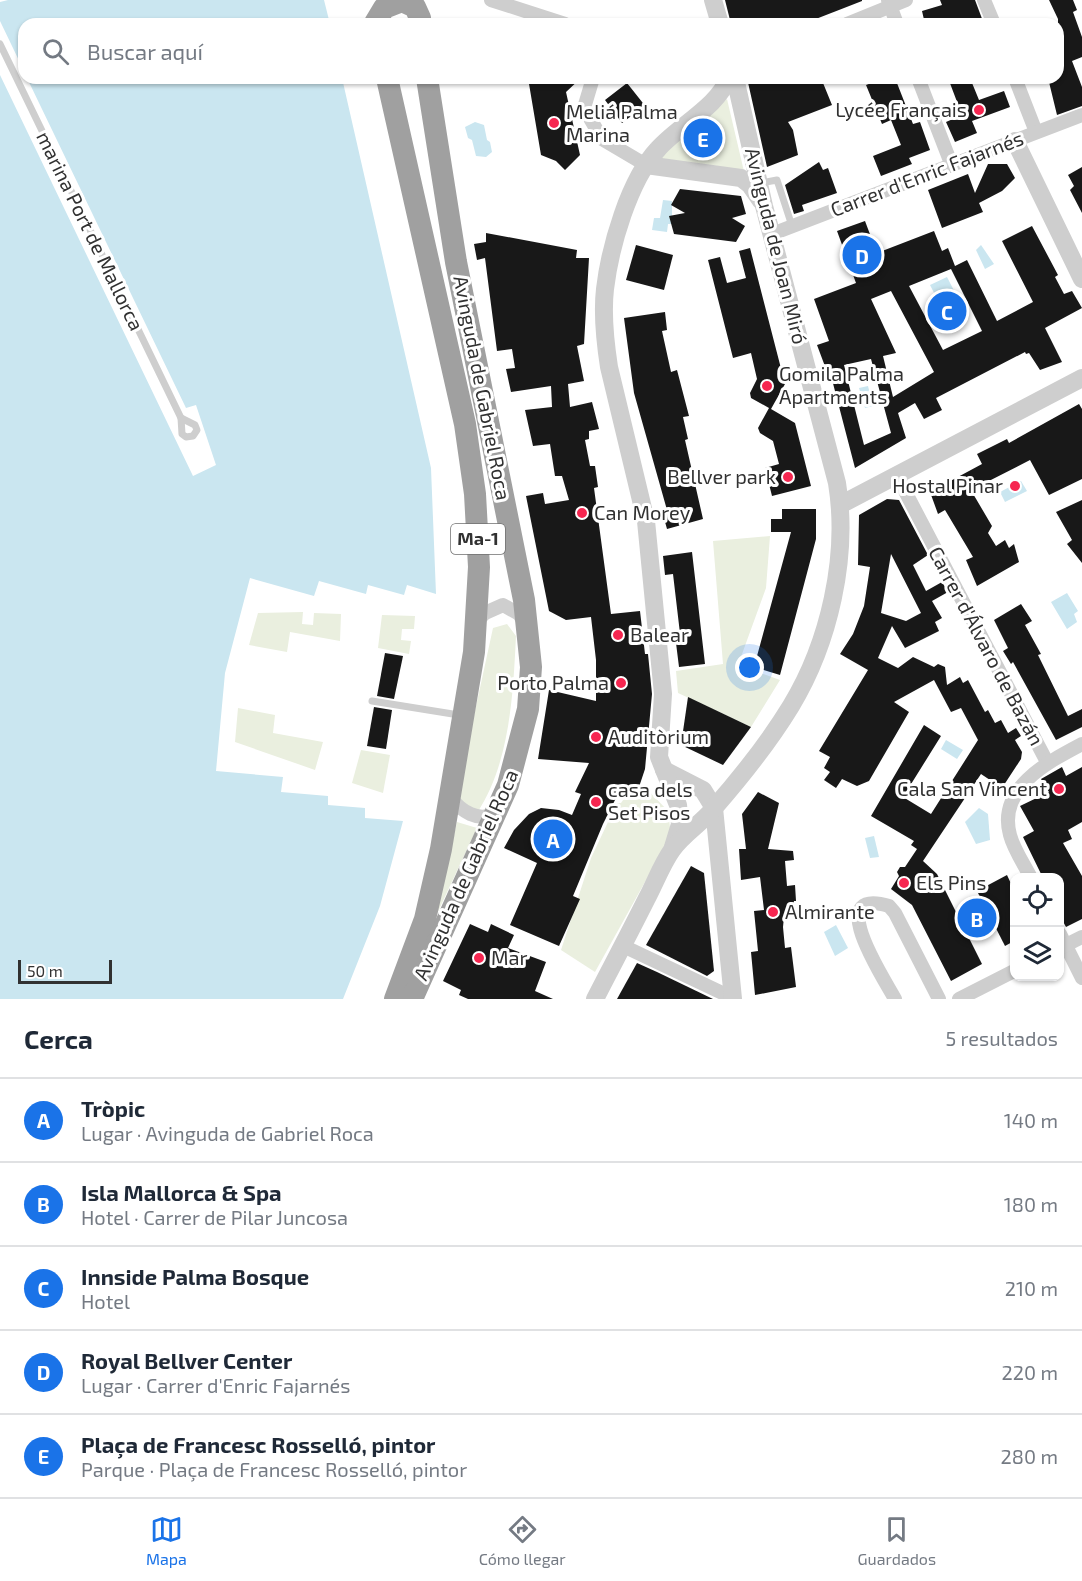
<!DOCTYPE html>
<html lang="es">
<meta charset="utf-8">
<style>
:root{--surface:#fff;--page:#f6f6f7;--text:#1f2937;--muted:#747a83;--line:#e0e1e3;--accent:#1a73e8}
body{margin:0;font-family:"Exo 2",sans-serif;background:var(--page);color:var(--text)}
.controls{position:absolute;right:18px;bottom:18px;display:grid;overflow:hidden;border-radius:12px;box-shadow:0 2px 4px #0004}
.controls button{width:54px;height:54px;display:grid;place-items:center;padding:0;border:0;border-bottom:2px solid var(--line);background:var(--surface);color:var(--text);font:30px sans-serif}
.scale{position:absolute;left:18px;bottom:15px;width:94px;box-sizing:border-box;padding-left:6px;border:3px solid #313131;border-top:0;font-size:16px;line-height:21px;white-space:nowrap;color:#313131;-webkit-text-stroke:4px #fff;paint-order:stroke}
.you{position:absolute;left:750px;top:668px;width:21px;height:21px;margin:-15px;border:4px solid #fff;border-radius:50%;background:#1a73e8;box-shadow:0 0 0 9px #1a73e833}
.badge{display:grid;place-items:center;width:39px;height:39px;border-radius:50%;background:var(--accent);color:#fff;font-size:20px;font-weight:700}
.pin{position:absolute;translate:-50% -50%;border:3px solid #fff;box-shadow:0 2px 6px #0006}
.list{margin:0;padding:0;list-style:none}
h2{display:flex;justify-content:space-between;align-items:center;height:78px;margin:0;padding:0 24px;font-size:26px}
h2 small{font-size:20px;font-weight:400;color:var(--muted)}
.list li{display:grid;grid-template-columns:39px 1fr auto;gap:18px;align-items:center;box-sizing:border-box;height:84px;padding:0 24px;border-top:2px solid var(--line)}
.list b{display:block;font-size:22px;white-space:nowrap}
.list p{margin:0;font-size:20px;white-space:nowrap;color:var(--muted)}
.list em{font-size:20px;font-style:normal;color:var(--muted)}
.icon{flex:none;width:33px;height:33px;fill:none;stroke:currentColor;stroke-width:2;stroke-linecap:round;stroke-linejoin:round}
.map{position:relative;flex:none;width:1082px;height:999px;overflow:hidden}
.search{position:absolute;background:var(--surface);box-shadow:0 2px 4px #0004;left:18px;right:18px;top:18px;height:66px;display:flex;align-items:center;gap:15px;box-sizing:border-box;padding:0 21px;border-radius:18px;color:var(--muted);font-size:22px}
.sheet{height:498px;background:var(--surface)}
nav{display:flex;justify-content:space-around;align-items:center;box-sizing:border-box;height:84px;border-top:2px solid var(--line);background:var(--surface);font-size:16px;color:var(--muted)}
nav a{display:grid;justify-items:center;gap:3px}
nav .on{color:var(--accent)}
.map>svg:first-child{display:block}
.green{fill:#eaefdf}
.water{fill:#cae6f0}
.building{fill:#181818;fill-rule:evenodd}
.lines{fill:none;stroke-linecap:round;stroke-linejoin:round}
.service{stroke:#cecece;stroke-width:7}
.minor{stroke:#cecece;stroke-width:14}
.tertiary{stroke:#cecece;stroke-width:18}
.trunk{stroke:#a0a0a0;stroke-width:22}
.poi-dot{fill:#f62650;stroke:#fff;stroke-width:2}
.labels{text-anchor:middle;stroke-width:6;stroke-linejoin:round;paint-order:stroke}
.shield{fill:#fff;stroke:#6f6f6f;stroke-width:1.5}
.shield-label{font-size:18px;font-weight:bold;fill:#313131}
.poi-label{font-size:20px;fill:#313131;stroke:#fff;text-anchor:start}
.street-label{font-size:20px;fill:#313131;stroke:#fff}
</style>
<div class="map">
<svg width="1082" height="999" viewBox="0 0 1082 999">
<rect width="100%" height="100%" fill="#fff"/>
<!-- green -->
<g class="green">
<path d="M727,99l19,81 -100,-15z"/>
<path d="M770,536l-4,52 -28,77 42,15 -29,47 -73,-34 -2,-22 47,-7 -10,-123z"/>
<path d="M303,612l-1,12 11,1 1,-12 27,1 -1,27 -50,-9 -3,20 -38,-7 9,-32z"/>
<path d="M382,615l33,1 -1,13h-12l-1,11 10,1 -2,13 -31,-6z"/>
<path d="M507,624l9,12c-3,59 -6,127 -39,177l-19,-10 15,-83 20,-92z"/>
<path d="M238,708l37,7 -2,18 50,9 -8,28 -80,-28z"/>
<path d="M361,750l29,5 -7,38 -31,-10z"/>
<path d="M645,787l23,24 3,24 -76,137 -34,-22 30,-92 26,-55h4l9,-13 7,5z"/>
<path d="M457,822l20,6 -41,88z"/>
</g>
<!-- water -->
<g class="water">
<path d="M8,0h316l6,24h-306v47l-24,-50v-19z"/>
<path d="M0,75l193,401 23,-11 -20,-60 -10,3 -159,-330h315l89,390 5,126 -29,-9 -3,10 -36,-10 -2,9 -47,-13 -5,15 -64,-18 -25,95 -9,98 67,6 -2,15 47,4v9l37,3v10l38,3 -23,85 -37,93h-343z"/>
<path d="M475,122l9,3 3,15 3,2 2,10 -6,5 -10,-1 -4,-16 -4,-2 -3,-11z"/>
<path d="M663,200l9,1v23h-4l-1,8 -15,-2 2,-12h6z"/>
<path d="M981,245l13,19 -9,5 -9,-19z"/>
<path d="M947,277l17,33 -17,8 -17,-33z"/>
<path d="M868,386l5,20 -8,2 -6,-20z"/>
<path d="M1021,481l6,10 -22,11 -5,-10z"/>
<path d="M1067,593l11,18 -4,3 3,8 -10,7 -16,-27z"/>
<path d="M946,740l17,10 -6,9 -16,-10z"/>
<path d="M979,808l9,6 2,26 -14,4 -11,-22z"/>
<path d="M874,836l5,21 -9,1 -5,-20z"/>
<path d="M836,925l12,23 -13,8 -11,-24z"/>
</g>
<!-- building -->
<g class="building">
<path d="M725,0h137v1l-59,23h-72z"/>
<path d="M940,0h35l9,24h-59l-3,-13 20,-6z"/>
<path d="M1049,0h24l4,10 -4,2 9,25v20l-10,4 10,26v19l-25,9 -9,-37h10v-59z"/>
<path d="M528,78h53l-15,14 14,63 -15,15 -9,-9 -15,-6z"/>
<path d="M747,78h74l11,27 -44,17 5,8 5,25 -31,12z"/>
<path d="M885,78h10l18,46 7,-2 10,28 -21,8 3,6 -31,12 -8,-20 28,-11 -10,-25 -9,4 -16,-39z"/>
<path d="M948,78h22l9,22 25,-9 6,16 -38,14 5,12 -22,9 -9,-20 16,-7z"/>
<path d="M627,83l23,29 -11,9 -5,-7 -12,9 -17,-23z"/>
<path d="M819,162l4,8 5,-2 9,25 -35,12 2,6 -10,3 -9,-29z"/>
<path d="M988,164h19l8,14 -13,13 -23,12 4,9 -41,16 -14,-38 40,-16 7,19z"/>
<path d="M1082,167v46l-12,-23 4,-4 -6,-11z"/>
<path d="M680,189l61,7 5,18 -14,4 13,8 -9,16 -62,-8 -5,-18 16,-3 -14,-8z"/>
<path d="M865,221l12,32 57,-22 8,20 6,-3 7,18 12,-6 30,61 36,-19 -31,-61 30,-15 26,49 -3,2 9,17 8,-3 10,17 -37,20 17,34 -22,8 -11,-17 -3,1 -1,-2 -89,46 6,12 -18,9 -9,-16 -17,10 8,25 -51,30 -26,-100 -3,1 -9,-24 12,-4 -15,-42 42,-16 -19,-52zM951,269l31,62 -39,19 -34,-64zM891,291l43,81 -41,25 -10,-41 13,-3 -25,-54zM871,359l20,74 -27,12 -20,-80z"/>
<path d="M486,233l91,17 -1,8h13l-5,86 -7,2 7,35 -16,3 2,23 22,-5 7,27 -10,2v8l-4,1 5,26h5l3,21 -4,1 17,126 29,-3 5,43h3l4,40 -7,75 -8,24 -15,-7 -19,38 -30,72 7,3 -21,47 -49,-21 27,-62 -33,-15 10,-18 15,-16 12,-6 18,2 13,5 9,-21 -6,-2 14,-29 -51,-4 11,-69 47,11v-41l-5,-43 -25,3 -17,-9 -23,-115 17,-3 2,11 24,-4 -7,-24h-7l-5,-32 -17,2 -8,-36 27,-3 -1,-21 -40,6 -5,-23 9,-1 -3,-19 -15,2 -12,-93 -8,2 -3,-16 12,-2z"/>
<path d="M636,245l37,10 -9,35 -38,-10z"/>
<path d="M750,248l35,136 -14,25 24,14 16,63 -39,10 -7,-28 14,-4 -6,-23 -13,-8 -2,-5 11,-20 -18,-10 -1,-5 7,-14 -6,-26 -18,5 -25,-98 12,-3 7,26 19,-5 -7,-27z"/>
<path d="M665,312l2,18 -5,1 9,41 6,-2 12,46 -6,1 5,22 -3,1 18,79 -36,10 -5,-18 5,-1 -33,-117 -10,-75z"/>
<path d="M1079,404l3,5v70l-33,16 -19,-35 -47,24 1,1 -12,7 20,34 -4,7 8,13 9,-6 4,8 5,-4 5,18 -42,24 -11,-26 7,-3 -28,-47 -7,4 -8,-22 52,-28 -5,-10 30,-15 2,4z"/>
<path d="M887,499l12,1 29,55 -15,10 13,26 16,-9 6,10 -16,9 10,17 -7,4 4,9 -34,17 -13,-22 -14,32 20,10 15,-11 21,10 4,-3 7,3 2,18 13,-8 3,6 5,-3 17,32 3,-2 7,13 6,-3 7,13 8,-5 5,8 -6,4 7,12 -1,7 -19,29 -21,-14 -58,87 14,13 45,90 -31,17 -39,-76 -21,-16 8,-13 -2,-4 3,-5h5l12,-18 -6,-4 3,-4 -43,-25 53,-91 17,11 -38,61 28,17 47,-74 -17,-32 -10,4 -17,-32 -40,22 15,10 -40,69 -12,5 -15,-7 -6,9 -12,-8 6,-8 -6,-4 6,-11 -11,-6 49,-81 -28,-16 13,-20 11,-28 6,-39 -12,-2 1,-50zM891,554l30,59 -15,8 -25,-8z"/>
<path d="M1082,500v63l-15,-19 5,-4 -16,-28z"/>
<path d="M782,509h34v30l-36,136 -26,-8 37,-135h-20v-13h11z"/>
<path d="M692,552l13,112 -26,3 -3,-24 5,-1 -8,-68 -8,1 -2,-19z"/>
<path d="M1021,604l11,17 -7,4 16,29 -3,1 30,61 14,-7v18l-26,13 -43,-78 -2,2 -8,-13 5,-3 -14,-28z"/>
<path d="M385,653l18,3 -9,43 -17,-3z"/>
<path d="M688,697l63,30 -28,38 -42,-20z"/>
<path d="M374,707l18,3 -6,39 -19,-3z"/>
<path d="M1062,767l4,9 16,-9v55l-14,8 4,9 -9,4 19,33v43l-16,8 -7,-13v-36h-16l-20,-41 11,-6 -14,-25 29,-14 -8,-13z"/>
<path d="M758,792l21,11 -11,46 25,2 1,9 -9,1 2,25 8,-1 1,16h-2l-2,11 -8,5 -1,10 2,21 6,-1 5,40 -41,8 -4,-43 7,-1 -4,-40 10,-1 -4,-33 -19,3 -2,-31h7l-4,-35z"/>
<path d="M691,866l13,7 10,98 -7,5 -61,-31z"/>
<path d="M1007,875l7,15v51l-9,5 -28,-55z"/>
<path d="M470,924l18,8 3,-8 23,11 -6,13 38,14 -11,29 18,8h-85l-9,-4 2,-5 -18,-9z"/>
<path d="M637,963l20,9 56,27h-96z"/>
</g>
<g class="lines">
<!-- service -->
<g class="service">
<path d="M0,44l181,374"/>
<path d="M761,183l16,-3 15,46"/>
<path d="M181,418l14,7 2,5 -4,6 -7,1 -4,-3z"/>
<path d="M372,701l87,14"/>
</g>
<!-- minor -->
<g class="minor">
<path d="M491,0l74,24"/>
<path d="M888,0l9,24"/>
<path d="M984,0l10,24"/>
<path d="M847,24l59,-24"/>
<path d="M593,78l-9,30 18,31 44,26"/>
<path d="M918,78l34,88"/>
<path d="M1015,78l21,54"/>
<path d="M772,234l310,-119"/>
<path d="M896,474l151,288"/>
<path d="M477,621l8,-8 18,-8 16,9 6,9"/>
<path d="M450,797c11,14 28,26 46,16"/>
<path d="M1031,878c-7,-14 -17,-28 -21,-43 -13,-47 38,-73 72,-91"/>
<path d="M1060,934l22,44"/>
<path d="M623,946l110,52"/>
<path d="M1060,948l22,-11"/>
<path d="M895,999c-10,-19 -73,-113 -6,-93l6,7 44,86"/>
<path d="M959,999l55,-28"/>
</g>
<!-- tertiary -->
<g class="tertiary">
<path d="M713,0l7,24"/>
<path d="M1015,141l67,138"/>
<path d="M646,165l95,13 9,7 11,16"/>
<path d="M840,505l242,-127"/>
<path d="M664,770l39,20 11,18 19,191"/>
<path d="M673,847l7,-23 -2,-19 -19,-48 4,-63 -17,-173 -37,-154c-4,-26 -7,-52 -4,-78 5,-42 24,-109 53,-140 19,-22 62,-44 70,-71"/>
<path d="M595,999c17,-33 35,-67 52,-101 8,-15 15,-34 25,-48 11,-16 30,-27 42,-42 28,-32 55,-66 77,-102 38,-63 58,-149 46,-223l-73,-277 -29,-128"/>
</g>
<!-- trunk -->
<g class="trunk">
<path d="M375,23l9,-15 18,-7 13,6 5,11"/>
<path d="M387,78l78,346 10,70 4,73 -5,85 -33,197 -16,70 -30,80"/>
<path d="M412,999l96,-214 20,-76 3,-42 -7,-67 -68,-338 -29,-184"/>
</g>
</g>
<!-- markers -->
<g class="poi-dot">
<circle cx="979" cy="110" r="6"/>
<circle cx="554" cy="123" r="6"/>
<circle cx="767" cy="386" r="6"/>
<circle cx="788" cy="477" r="6"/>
<circle cx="1015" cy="486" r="6"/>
<circle cx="582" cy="513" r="6"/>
<circle cx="618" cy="635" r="6"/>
<circle cx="621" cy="683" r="6"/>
<circle cx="596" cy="737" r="6"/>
<circle cx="1059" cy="789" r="6"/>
<circle cx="596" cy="802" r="6"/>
<circle cx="904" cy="883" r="6"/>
<circle cx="773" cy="912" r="6"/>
<circle cx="479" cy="958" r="6"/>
</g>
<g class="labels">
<!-- shield labels -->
<rect class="shield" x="451" y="524" width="54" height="30" rx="4.5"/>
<g class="shield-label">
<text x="478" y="545">Ma-1</text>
</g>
<!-- poi labels -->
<g class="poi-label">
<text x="967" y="117" text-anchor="end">Lycée Français</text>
<text x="566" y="119">Meliá Palma<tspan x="566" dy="23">Marina</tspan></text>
<text x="779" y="381">Gomila Palma<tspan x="779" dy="23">Apartments</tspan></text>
<text x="776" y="484" text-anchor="end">Bellver park</text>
<text x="1003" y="493" text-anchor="end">Hostal Pinar</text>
<text x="594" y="520">Can Morey</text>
<text x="630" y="642">Balear</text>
<text x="609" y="690" text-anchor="end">Porto Palma</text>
<text x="608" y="744">Auditòrium</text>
<text x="1047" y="796" text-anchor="end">Cala San Vincent</text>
<text x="608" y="797">casa dels<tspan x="608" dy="23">Set Pisos</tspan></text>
<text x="916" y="890">Els Pins</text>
<text x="785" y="919">Almirante</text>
<text x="491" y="965">Mar</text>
</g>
<!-- street labels -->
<g class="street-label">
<text transform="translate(927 174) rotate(-21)" y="7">Carrer d'Enric Fajarnés</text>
<text transform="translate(90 231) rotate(64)" y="7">marina Port de Mallorca</text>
<text transform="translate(776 246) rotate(76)" y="7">Avinguda de Joan Miró</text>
<text transform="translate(482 388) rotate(79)" y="7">Avinguda de Gabriel Roca</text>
<text transform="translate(986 646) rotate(62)" y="7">Carrer d'Álvaro de Bazán</text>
<text transform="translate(466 875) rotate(-66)" y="7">Avinguda de Gabriel Roca</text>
</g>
</g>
</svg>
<div class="controls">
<button><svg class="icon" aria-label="locate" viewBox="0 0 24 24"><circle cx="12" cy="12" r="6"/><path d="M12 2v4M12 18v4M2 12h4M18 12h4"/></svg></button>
<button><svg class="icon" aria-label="layers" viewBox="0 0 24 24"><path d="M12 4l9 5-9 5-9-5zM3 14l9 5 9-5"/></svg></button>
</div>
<div class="scale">50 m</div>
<div class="you"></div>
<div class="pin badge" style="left:553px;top:839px">A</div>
<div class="pin badge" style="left:977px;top:918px">B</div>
<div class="pin badge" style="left:947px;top:311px">C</div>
<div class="pin badge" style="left:862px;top:255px">D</div>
<div class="pin badge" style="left:703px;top:138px">E</div>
<div class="search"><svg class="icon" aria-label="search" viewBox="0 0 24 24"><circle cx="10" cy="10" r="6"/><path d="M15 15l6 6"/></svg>Buscar aquí</div>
</div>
<section class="sheet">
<h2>Cerca<small>5 resultados</small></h2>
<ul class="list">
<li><span class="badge">A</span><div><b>Tròpic</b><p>Lugar · Avinguda de Gabriel Roca</p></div><em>140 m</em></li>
<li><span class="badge">B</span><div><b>Isla Mallorca &amp; Spa</b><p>Hotel · Carrer de Pilar Juncosa</p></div><em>180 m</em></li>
<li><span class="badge">C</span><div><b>Innside Palma Bosque</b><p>Hotel</p></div><em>210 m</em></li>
<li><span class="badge">D</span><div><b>Royal Bellver Center</b><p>Lugar · Carrer d'Enric Fajarnés</p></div><em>220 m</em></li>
<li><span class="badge">E</span><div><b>Plaça de Francesc Rosselló, pintor</b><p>Parque · Plaça de Francesc Rosselló, pintor</p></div><em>280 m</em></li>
</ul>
</section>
<nav>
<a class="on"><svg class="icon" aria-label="map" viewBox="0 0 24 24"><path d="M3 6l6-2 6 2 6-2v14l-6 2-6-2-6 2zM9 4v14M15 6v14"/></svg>Mapa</a>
<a><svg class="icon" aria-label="directions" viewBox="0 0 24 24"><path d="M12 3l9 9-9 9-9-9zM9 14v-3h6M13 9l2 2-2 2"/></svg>Cómo llegar</a>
<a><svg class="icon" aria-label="saved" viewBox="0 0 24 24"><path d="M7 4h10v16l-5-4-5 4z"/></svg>Guardados</a>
</nav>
